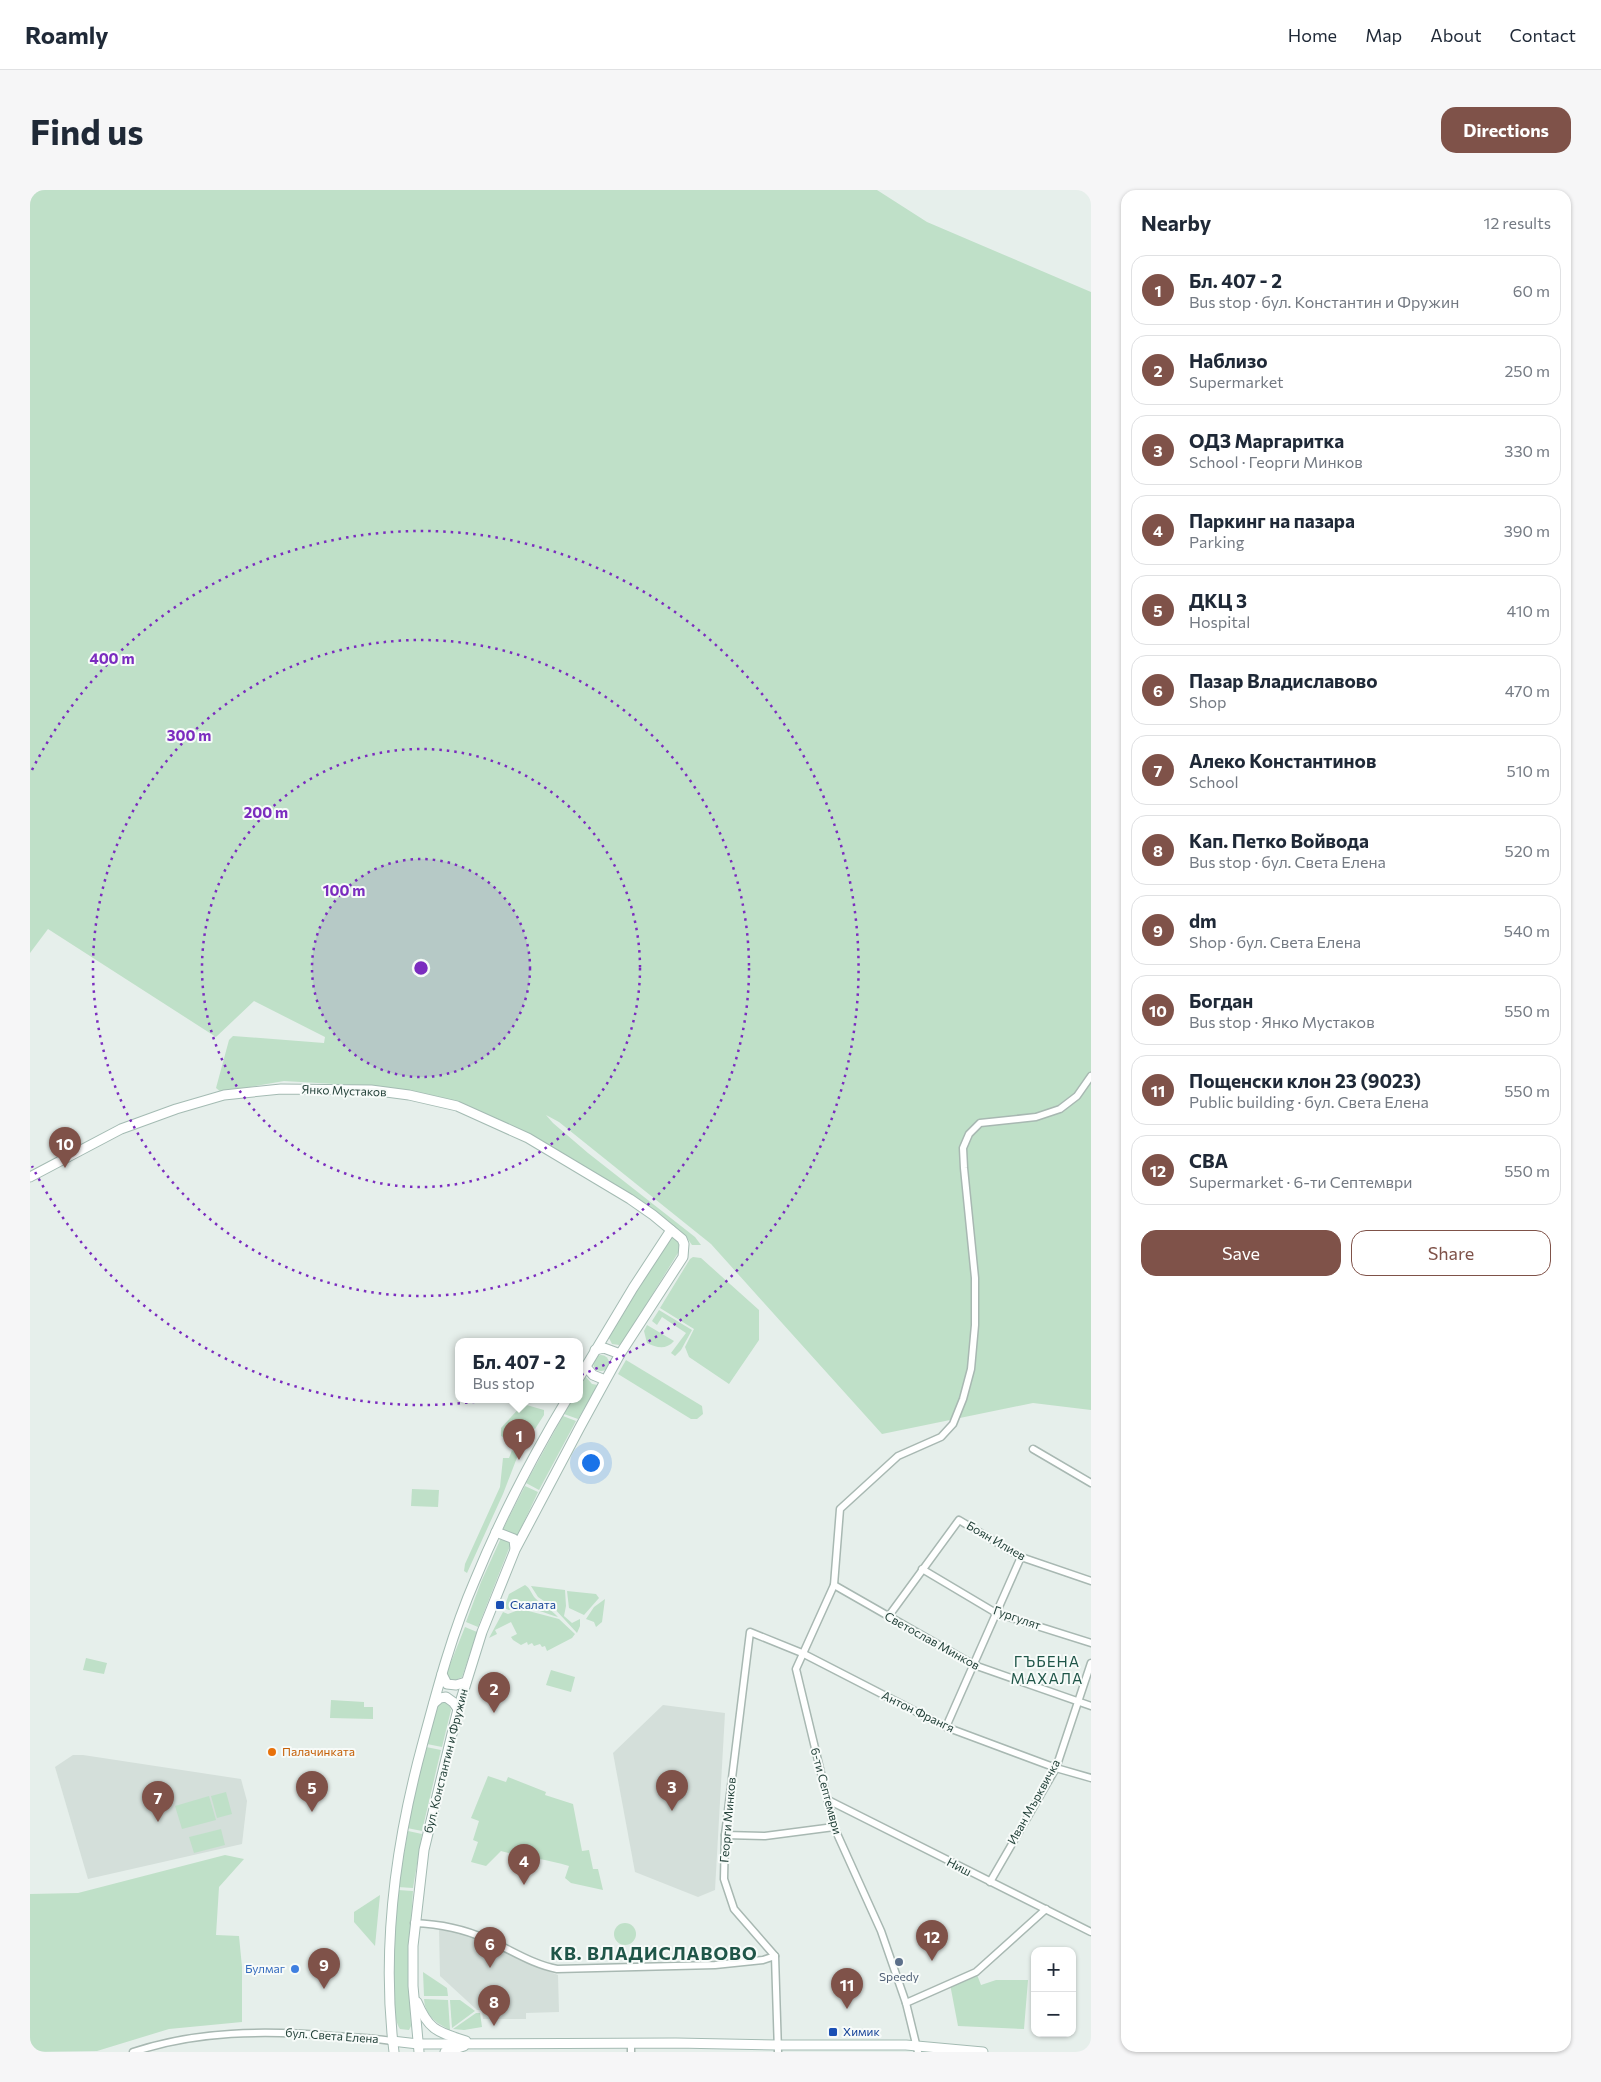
<!DOCTYPE html>
<meta charset="utf-8">
<style>
:root{--surface:#fff;--page:#f6f6f7;--text:#1f2937;--muted:#747a83;--line:#e0e1e3;--accent:#7f5249}
body{margin:0;font-family:Commissioner,sans-serif;background:var(--page);color:var(--text)}
.controls{position:absolute;right:15px;bottom:15px;display:grid;overflow:hidden;border-radius:10px;box-shadow:0 1px 4px #0004}
.controls button{width:45px;height:45px;display:grid;place-items:center;padding:0;border:0;border-bottom:1px solid var(--line);background:var(--surface);color:var(--text);font:25px sans-serif}
.you{position:absolute;left:560px;top:1272px;width:18px;height:18px;margin:-12px;border:4px solid #fff;border-radius:50%;background:#1a73e8;box-shadow:0 0 0 8px #1a73e833}
.badge{display:grid;place-items:center;width:32px;height:32px;border-radius:50%;background:var(--accent);color:#fff;font-size:16px;font-weight:700}
.pin{position:absolute;translate:-50% -41px;filter:drop-shadow(0 1px 2px #0008)}
.pin::after{content:'';position:absolute;top:26px;width:18px;height:15px;background:inherit;clip-path:polygon(0 0,100% 0,50% 100%)}
.popup{position:absolute;left:425px;top:1148px;width:128px;height:65px;box-sizing:border-box;display:grid;place-content:center;border-radius:10px;background:var(--surface);filter:drop-shadow(0 1px 4px #0005);font-size:16px;white-space:nowrap;color:var(--muted)}
.popup b{font-size:19px;color:var(--text)}
.popup::after{content:'';position:absolute;left:50%;top:100%;margin-left:-10px;border:10px solid transparent;border-top-color:var(--surface)}
.list{margin:0;padding:0;list-style:none}
h2{display:flex;justify-content:space-between;align-items:center;height:65px;margin:0;padding:0 20px;font-size:21px}
h2 small{font-size:16px;font-weight:400;color:var(--muted)}
.list li{display:grid;grid-template-columns:32px 1fr auto;gap:15px;align-items:center;box-sizing:border-box;height:70px;margin:0 10px 10px;padding:0 10px;border:1px solid var(--line);border-radius:15px}
.list b{display:block;font-size:19px;white-space:nowrap}
.list p{margin:0;font-size:16px;white-space:nowrap;color:var(--muted)}
.list em{font-size:16px;font-style:normal;color:var(--muted)}
.actions{display:flex;gap:10px;padding:15px 20px}
.actions a{flex:1;padding:11px 0;border:1px solid var(--accent);border-radius:15px;text-align:center;font-size:18px;color:var(--accent)}
.actions .main{background:var(--accent);color:#fff}
.map{position:relative;flex:none;width:1061px;height:1862px;overflow:hidden;border-radius:15px}
header{display:flex;align-items:center;gap:30px;box-sizing:border-box;height:70px;padding:0 25px;background:var(--surface);border-bottom:1px solid var(--line)}
header strong{font-size:24px}
nav{display:flex;gap:28px;margin-inline-start:auto;font-size:18px}
.intro{display:flex;align-items:center;justify-content:space-between;box-sizing:border-box;height:120px;padding:0 30px}
h1{margin:0;font-size:35px}
.button{padding:12px 22px;border-radius:15px;background:var(--accent);color:#fff;font-size:18px;font-weight:700}
main{display:flex;gap:30px;padding:0 30px}
aside{flex:1;background:var(--surface);border-radius:15px;box-shadow:0 1px 4px #0004}
.map>svg:first-child{display:block}
.built{fill:#d4dfda}
.green{fill:#bfe0c8}
.lines{fill:none;stroke-linecap:round;stroke-linejoin:round}
.street-casing{stroke:#a8b8b2;stroke-width:9}
.secondary-casing{stroke:#a4bbb3;stroke-width:11}
.street{stroke:#fff;stroke-width:6}
.secondary{stroke:#fff;stroke-width:9}
.ring{fill:none;stroke:#7b2cbf;stroke-width:2.5;stroke-dasharray:2.5 5}
.transit-dot{fill:#1a4fb4;stroke:#f7fbf9;stroke-width:2}
.food-dot{fill:#e8710a;stroke:#f7fbf9;stroke-width:2}
.service-dot{fill:#5c6f8a;stroke:#f7fbf9;stroke-width:2}
.shop-dot{fill:#3f7fe0;stroke:#f7fbf9;stroke-width:2}
.labels{text-anchor:middle;stroke-width:4;stroke-linejoin:round;paint-order:stroke}
.street-label{font-size:12px;fill:#24423a;stroke:#f7fbf9}
.transit-label{font-size:12px;fill:#164399;stroke:#f7fbf9;text-anchor:start}
.food-label{font-size:12px;fill:#c56008;stroke:#f7fbf9;text-anchor:start}
.shop-label{font-size:12px;fill:#366cbe;stroke:#f7fbf9;text-anchor:end}
.service-label{font-size:12px;fill:#4e5e75;stroke:#f7fbf9}
.quarter-label{font-size:15px;letter-spacing:1px;fill:#1f5548;stroke:#f7fbf9}
.district-label{font-size:18px;font-weight:bold;letter-spacing:1px;fill:#1f5548;stroke:#f7fbf9}
.centre{fill:#7b2cbf;stroke:#f7fbf9;stroke-width:2.5}
.ring-label{font-size:15px;text-anchor:middle;font-weight:bold;fill:#7b2cbf;stroke:#f7fbf9;stroke-width:4;stroke-linejoin:round;paint-order:stroke}
</style>
<header>
<strong>Roamly</strong>
<nav><a>Home</a><a>Map</a><a>About</a><a>Contact</a></nav>
</header>
<div class="intro"><h1>Find us</h1><a class="button">Directions</a></div>
<main>
<div class="map">
<svg width="1061" height="1862" viewBox="0 0 1061 1862">
<rect width="100%" height="100%" fill="#e6efeb"/>
<!-- built -->
<g class="built">
<path d="M633,1515l62,8 -10,177 -17,7 -63,-25 -22,-119z"/>
<path d="M43,1565h10l158,24 6,22 -5,43 -154,35 -33,-112z"/>
<path d="M409,1740l17,1 23,7 43,23 36,14 1,37 -33,1v6h-43l-1,-9h-5l-37,-34z"/>
</g>
<!-- green -->
<g class="green">
<path d="M0,0h847l50,32 164,70v1118l-58,-7 -151,31 -171,-190 -152,-122 -13,-7 7,8 35,30 107,84 6,8h-9l-5,-7 -109,-74 -121,-59 -89,-19 -84,-5 -63,11 -5,-4 13,-48 4,-4 91,7 1,-6 -71,-36 -38,36 -168,-108 -18,24z"/>
<path d="M643,1047l7,4 1,7 -58,94 -4,3 -7,-1 -3,-6v-4l60,-95z"/>
<path d="M663,1067l8,1 58,52v30l-30,44 -40,-27 -4,-10 9,-18 -34,-21 30,-49z"/>
<path d="M629,1120l33,20 -11,20 -6,6 -4,-3 15,-20 -24,-16 -5,8 -5,-4z"/>
<path d="M617,1135l27,16c-8,9 -17,7 -27,2l-3,-12z"/>
<circle cx="571" cy="1173" r="8"/>
<path d="M596,1170l76,46 1,8 -6,5h-6l-73,-45z"/>
<path d="M555,1186l7,8 6,1 -20,34 -14,-5 8,-15h7v-12z"/>
<path d="M493,1214l21,6v5l-9,14 -5,-3 -12,19 -17,-9v-8z"/>
<path d="M533,1226l13,5 -37,69 -13,-7z"/>
<path d="M482,1260l6,5 -15,39 -36,79 -3,-2 1,-7 35,-77 3,-29h6z"/>
<path d="M495,1296l13,6 -21,45 -9,-5 -6,-1z"/>
<path d="M382,1299l27,1 -1,17 -27,-1z"/>
<path d="M471,1348l9,2v6l-32,81 -12,-5 15,-40z"/>
<path d="M495,1395c5,3 6,8 10,13 7,7 16,11 23,19 -15,-4 -35,-14 -49,-7l-5,-2 5,-14z"/>
<path d="M501,1396l34,4 1,16 -2,10 8,7 8,-4v7l-3,7 -24,-26 -15,-10z"/>
<path d="M537,1401l29,3 3,4 -15,17 -15,-7z"/>
<path d="M575,1409l-3,23 -6,5 -2,-5 -8,-3 8,-12z"/>
<path d="M491,1419l38,10 16,15 -3,4 -25,13 -2,-5 -3,1 -2,-3 -6,2 -2,-3 -4,2 -1,-3 -6,3 -8,-5 -2,-3 6,-3 -6,-12 -16,8 2,4 -8,4 14,-26 5,2z"/>
<path d="M435,1437l12,5 -15,45 -9,4 -3,-2 -3,-7z"/>
<path d="M56,1468l21,5 -3,11 -21,-4z"/>
<path d="M521,1480l24,7 -4,15 -25,-7z"/>
<path d="M301,1510l33,2v5h9v12l-43,-1z"/>
<path d="M413,1511l5,1 3,8 -9,37 -15,-3 9,-38z"/>
<path d="M396,1557l15,3 -19,81 -15,-3z"/>
<path d="M458,1586l18,6 2,-5 38,15 -1,3 28,9 9,47 7,-1 4,19h5l5,21 -32,-7 -6,-5 4,-12c-23,-7 -45,-9 -68,-15l-15,15 -15,-4 7,-20 -5,-2 6,-19 -8,-3z"/>
<path d="M196,1602l6,22 -15,4 -6,-22z"/>
<path d="M179,1606l7,24 -34,9 -7,-23z"/>
<path d="M191,1639l4,16 -31,8 -5,-16z"/>
<path d="M378,1641l14,3 -9,54 -15,-1z"/>
<path d="M195,1665l19,4 -25,28 -3,48 23,1 3,31v55l-73,7 -72,22 -67,1v-158l48,-1z"/>
<path d="M368,1700l15,1 -5,75 3,60 -2,4 -9,-1c-13,-21 -4,-111 -2,-139z"/>
<path d="M350,1705l-5,51 -21,-24v-10z"/>
<circle cx="595" cy="1744" r="11"/>
<path d="M393,1782l24,16 1,8h-24z"/>
<path d="M946,1782l5,13 15,-5h32l-4,49 -66,-3 -8,-42z"/>
<path d="M394,1809l24,1 2,30c-14,-7 -25,-14 -26,-31z"/>
<path d="M420,1810h10l15,11 -23,17z"/>
<path d="M446,1823h4l2,14 -18,3 -11,-1z"/>
</g>
<g class="lines">
<!-- street casing -->
<g class="street-casing">
<g id="street">
<path d="M1003,1259l58,34"/>
<path d="M892,1379l74,44 95,30"/>
<path d="M804,1395l140,80 117,41"/>
<path d="M858,1427l71,-97 62,37 70,24"/>
<path d="M916,1537l75,-170"/>
<path d="M798,1610l263,132"/>
<path d="M695,1645l40,1 69,-9"/>
<path d="M960,1692l66,-114 35,-105"/>
<path d="M384,1733c24,1 50,6 72,16 24,10 45,25 71,30l158,-4 48,-5 12,-4"/>
<path d="M876,1813l70,-31 70,-63"/>
<path d="M601,1853v9"/>
<path d="M103,1862c64,-21 131,-22 199,-16 20,1 40,2 60,5"/>
<path d="M748,1862l-3,-96 -41,-47 -10,-30 1,-44 25,-203 52,21 144,74 110,41 35,10"/>
<path d="M888,1862l-12,-49 -25,-72 -47,-104 -38,-158 38,-84 6,-76 58,-53 43,-19 12,-13 10,-25 8,-30 4,-44v-47l-11,-110 -1,-20 6,-14 11,-11 56,-6 24,-8 17,-13 14,-20"/>
</g>
</g>
<!-- secondary casing -->
<g class="secondary-casing">
<g id="secondary">
<path d="M0,987l91,-48 55,-20 48,-14 57,-6 90,1 38,5 48,11 71,32 102,61 23,16 29,24 2,5 -1,13 -63,97 -40,73 -65,123 -33,82 -24,77 -34,141 -11,96v40l6,66"/>
<path d="M565,1160l9,-2 16,6"/>
<path d="M556,1177l7,8 12,5"/>
<path d="M549,1188l54,-90 38,-58"/>
<path d="M466,1342l18,7 1,10"/>
<path d="M412,1484l5,10 9,1 10,-3"/>
<path d="M404,1513l6,-5 6,-1 7,5 5,7"/>
<path d="M387,1812c12,29 21,30 49,39"/>
<path d="M362,1851l26,3 258,-1 101,2h129l77,7"/>
<path d="M364,1862c-13,-104 1,-206 28,-306 15,-56 30,-113 53,-166 26,-63 57,-123 92,-181"/>
<path d="M415,1862l19,-6"/>
</g>
</g>
<!-- street -->
<use href="#street" class="street"/>
<!-- secondary -->
<use href="#secondary" class="secondary"/>
</g>
<!-- distance rings -->
<circle cx="391" cy="778" r="109" fill="#7b2cbf" fill-opacity=".12"/>
<g class="ring">
<circle cx="391" cy="778" r="109"/>
<circle cx="391" cy="778" r="219"/>
<circle cx="391" cy="778" r="328"/>
<path d="M2 580A437 437 0 1 1 2 976"/>
</g>
<!-- markers -->
<g class="transit-dot">
<rect x="465" y="1410" width="10" height="10" rx="2.5"/>
<rect x="798" y="1837" width="10" height="10" rx="2.5"/>
</g>
<circle class="food-dot" cx="242" cy="1562" r="5"/>
<circle class="service-dot" cx="869" cy="1772" r="5"/>
<circle class="shop-dot" cx="265" cy="1779" r="5"/>
<g class="labels">
<!-- street labels -->
<g class="street-label">
<text transform="translate(314 901) rotate(2)" y="4">Янко Мустаков</text>
<text transform="translate(966 1351) rotate(30)" y="4">Боян Илиев</text>
<text transform="translate(987 1428) rotate(19)" y="4">Гургулят</text>
<text transform="translate(902 1451) rotate(29)" y="4">Светослав Минков</text>
<text transform="translate(888 1522) rotate(26)" y="4">Антон Франгя</text>
<text transform="translate(416 1571) rotate(-76)" y="4">бул. Константин и Фружин</text>
<text transform="translate(796 1601) rotate(75)" y="4">6-ти Септември</text>
<text transform="translate(1004 1612) rotate(-61)" y="4">Иван Мърквичка</text>
<text transform="translate(698 1630) rotate(-85)" y="4">Георги Минков</text>
<text transform="translate(929 1677) rotate(27)" y="4">Ниш</text>
<text transform="translate(302 1846) rotate(4)" y="4">бул. Света Елена</text>
</g>
<!-- transit labels -->
<g class="transit-label">
<text x="480" y="1419">Скалата</text>
<text x="813" y="1846">Химик</text>
</g>
<!-- food labels -->
<g class="food-label">
<text x="252" y="1566">Палачинката</text>
</g>
<!-- shop labels -->
<g class="shop-label">
<text x="255" y="1783">Булмаг</text>
</g>
<!-- service labels -->
<g class="service-label">
<text x="869" y="1791">Speedy</text>
</g>
<!-- quarter labels -->
<g class="quarter-label">
<text x="1017" y="1477">ГЪБЕНА<tspan x="1017" dy="17">МАХАЛА</tspan></text>
</g>
<!-- district labels -->
<g class="district-label">
<text x="624" y="1770">КВ. ВЛАДИСЛАВОВО</text>
</g>
</g>
<circle cx="391" cy="778" r="8" class="centre"/>
<g class="ring-label">
<text x="82" y="474">400 m</text>
<text x="159" y="551">300 m</text>
<text x="236" y="628">200 m</text>
<text x="314" y="706">100 m</text>
</g>
</svg>
<div class="controls">
<button>+</button>
<button>−</button>
</div>
<div class="you"></div>
<div class="pin badge" style="left:489px;top:1270px">1</div>
<div class="popup"><b>Бл. 407 - 2</b>Bus stop</div>
<div class="pin badge" style="left:464px;top:1523px">2</div>
<div class="pin badge" style="left:642px;top:1621px">3</div>
<div class="pin badge" style="left:494px;top:1695px">4</div>
<div class="pin badge" style="left:282px;top:1622px">5</div>
<div class="pin badge" style="left:460px;top:1778px">6</div>
<div class="pin badge" style="left:128px;top:1632px">7</div>
<div class="pin badge" style="left:464px;top:1836px">8</div>
<div class="pin badge" style="left:294px;top:1799px">9</div>
<div class="pin badge" style="left:35px;top:978px">10</div>
<div class="pin badge" style="left:817px;top:1819px">11</div>
<div class="pin badge" style="left:902px;top:1771px">12</div>
</div>
<aside>
<h2>Nearby<small>12 results</small></h2>
<ul class="list">
<li><span class="badge">1</span><div><b>Бл. 407 - 2</b><p>Bus stop · бул. Константин и Фружин</p></div><em>60 m</em></li>
<li><span class="badge">2</span><div><b>Наблизо</b><p>Supermarket</p></div><em>250 m</em></li>
<li><span class="badge">3</span><div><b>ОДЗ Маргаритка</b><p>School · Георги Минков</p></div><em>330 m</em></li>
<li><span class="badge">4</span><div><b>Паркинг на пазара</b><p>Parking</p></div><em>390 m</em></li>
<li><span class="badge">5</span><div><b>ДКЦ 3</b><p>Hospital</p></div><em>410 m</em></li>
<li><span class="badge">6</span><div><b>Пазар Владиславово</b><p>Shop</p></div><em>470 m</em></li>
<li><span class="badge">7</span><div><b>Алеко Константинов</b><p>School</p></div><em>510 m</em></li>
<li><span class="badge">8</span><div><b>Кап. Петко Войвода</b><p>Bus stop · бул. Света Елена</p></div><em>520 m</em></li>
<li><span class="badge">9</span><div><b>dm</b><p>Shop · бул. Света Елена</p></div><em>540 m</em></li>
<li><span class="badge">10</span><div><b>Богдан</b><p>Bus stop · Янко Мустаков</p></div><em>550 m</em></li>
<li><span class="badge">11</span><div><b>Пощенски клон 23 (9023)</b><p>Public building · бул. Света Елена</p></div><em>550 m</em></li>
<li><span class="badge">12</span><div><b>CBA</b><p>Supermarket · 6-ти Септември</p></div><em>550 m</em></li>
</ul>
<div class="actions"><a class="main">Save</a><a>Share</a></div>
</aside>
</main>
